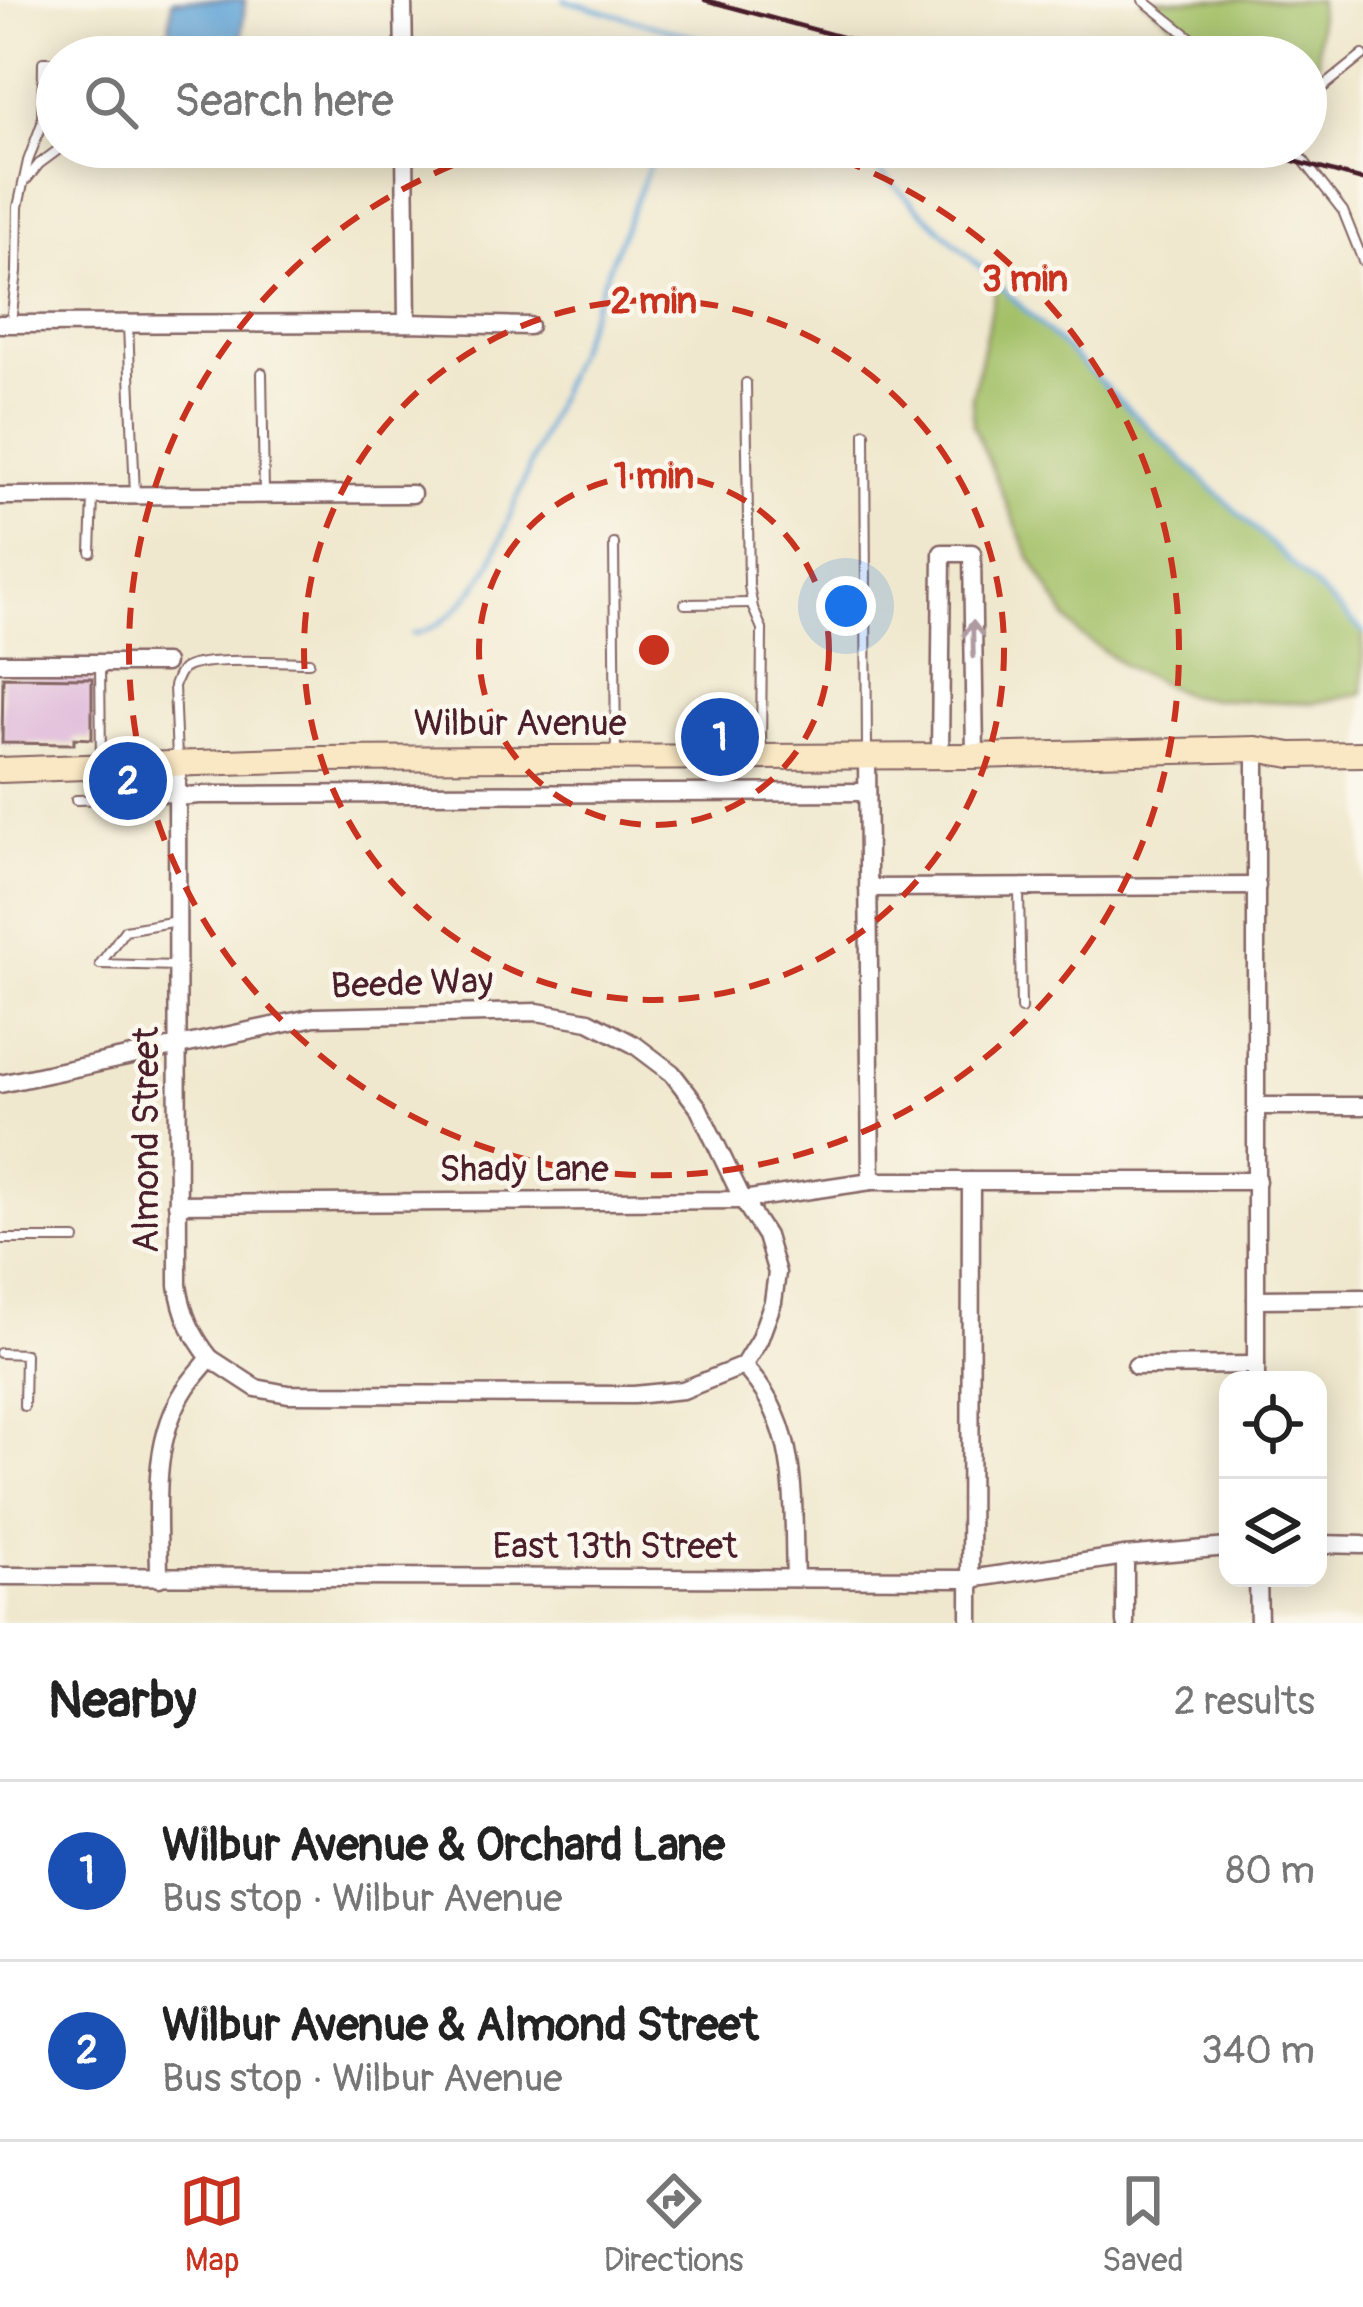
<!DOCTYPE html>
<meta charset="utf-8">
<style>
:root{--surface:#fff;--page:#f2f2f2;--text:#222;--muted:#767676;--line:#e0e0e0;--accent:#c8321e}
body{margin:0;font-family:Pangolin,sans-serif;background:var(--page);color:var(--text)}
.controls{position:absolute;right:36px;bottom:36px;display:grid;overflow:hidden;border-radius:24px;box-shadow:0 6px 30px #0003}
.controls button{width:108px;height:108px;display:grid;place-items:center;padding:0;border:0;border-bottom:3px solid var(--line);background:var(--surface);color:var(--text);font:60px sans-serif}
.you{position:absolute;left:846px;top:606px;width:42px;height:42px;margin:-30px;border:9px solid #fff;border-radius:50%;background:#1a73e8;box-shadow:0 0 0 18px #1a73e833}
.badge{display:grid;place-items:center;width:78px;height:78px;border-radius:50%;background:var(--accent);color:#fff;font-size:39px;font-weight:700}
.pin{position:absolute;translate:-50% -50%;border:6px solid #fff;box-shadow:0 3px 12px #0006}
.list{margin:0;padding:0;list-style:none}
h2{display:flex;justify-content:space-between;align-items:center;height:156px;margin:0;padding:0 48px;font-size:51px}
h2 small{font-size:39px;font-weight:400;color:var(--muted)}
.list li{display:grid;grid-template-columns:78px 1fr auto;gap:36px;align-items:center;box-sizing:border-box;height:180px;padding:0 48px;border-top:3px solid var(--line)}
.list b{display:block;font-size:45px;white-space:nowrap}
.list p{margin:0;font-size:39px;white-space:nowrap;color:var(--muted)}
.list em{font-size:39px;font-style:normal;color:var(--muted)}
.icon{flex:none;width:66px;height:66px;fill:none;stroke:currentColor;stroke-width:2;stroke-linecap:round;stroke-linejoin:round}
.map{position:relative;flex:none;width:1363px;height:1623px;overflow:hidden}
.search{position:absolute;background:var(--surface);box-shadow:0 6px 30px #0003;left:36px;right:36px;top:36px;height:132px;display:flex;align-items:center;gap:30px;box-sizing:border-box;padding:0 42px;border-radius:66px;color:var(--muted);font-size:45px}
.sheet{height:516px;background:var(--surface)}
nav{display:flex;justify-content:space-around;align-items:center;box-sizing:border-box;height:168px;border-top:3px solid var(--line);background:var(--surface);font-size:33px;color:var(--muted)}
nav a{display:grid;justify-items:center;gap:6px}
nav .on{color:var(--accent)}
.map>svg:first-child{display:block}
.green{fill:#a4c169;stroke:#77704a;stroke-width:3}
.water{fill:#64a5d7;stroke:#576281;stroke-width:3}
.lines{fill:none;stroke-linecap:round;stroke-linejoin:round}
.stream{stroke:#64a5d7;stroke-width:4.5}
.building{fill:#dcb2d8}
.service-casing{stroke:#846564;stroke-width:12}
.minor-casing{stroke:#846564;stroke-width:21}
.secondary-casing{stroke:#846564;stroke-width:28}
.service{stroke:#fff;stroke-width:8}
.minor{stroke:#fff;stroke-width:16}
.secondary{stroke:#fae7c3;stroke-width:24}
.rail{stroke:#4a1f2b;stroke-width:4.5}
.oneway{stroke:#ae9aa0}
.ring{fill:none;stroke:#c8321e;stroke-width:6;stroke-dasharray:21 15}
.labels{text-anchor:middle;stroke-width:9;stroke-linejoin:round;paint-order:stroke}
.street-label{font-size:36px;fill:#4a1f2b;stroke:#fbf7ec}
.centre{fill:#c8321e;stroke:#fbf7ec;stroke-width:6}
.ring-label{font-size:36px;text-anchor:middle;font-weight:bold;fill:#c8321e;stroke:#fbf7ec;stroke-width:9;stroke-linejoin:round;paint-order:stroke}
</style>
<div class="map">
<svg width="1363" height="1623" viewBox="0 0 1363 1623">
<rect width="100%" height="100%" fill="#fbf7ec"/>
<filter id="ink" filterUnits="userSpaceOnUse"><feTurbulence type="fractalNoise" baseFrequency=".00833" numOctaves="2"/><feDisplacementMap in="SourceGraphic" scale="24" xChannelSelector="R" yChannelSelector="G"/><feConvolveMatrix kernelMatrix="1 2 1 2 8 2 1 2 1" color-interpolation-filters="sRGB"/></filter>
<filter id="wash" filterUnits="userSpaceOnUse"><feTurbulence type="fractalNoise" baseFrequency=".004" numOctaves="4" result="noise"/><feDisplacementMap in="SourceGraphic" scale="48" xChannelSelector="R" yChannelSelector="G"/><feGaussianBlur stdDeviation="2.7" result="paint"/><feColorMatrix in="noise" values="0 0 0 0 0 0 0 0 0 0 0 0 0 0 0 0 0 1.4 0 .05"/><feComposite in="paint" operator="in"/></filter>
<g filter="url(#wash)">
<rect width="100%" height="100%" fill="#f0e8ce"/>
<!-- green -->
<g class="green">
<path d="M1143,0h176l-1,63 -12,11v-17h-91z"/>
<path d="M997,284l366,348v61l-49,10 -104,-4 -23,-4 -62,-29 -46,-32 -13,-16 -36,-61 -57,-132 -1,-27z"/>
</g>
<!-- water -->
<path class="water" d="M172,0h73l-4,46c-20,5 -49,5 -69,-2l-3,-11z"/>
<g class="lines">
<!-- stream -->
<g class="stream">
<path d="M565,0l133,38 39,7 25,12"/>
<path d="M691,57l7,-19"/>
<path d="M854,147l509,485"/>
<path d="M413,634c34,-6 59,-40 77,-68l167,-419"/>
</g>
</g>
<g id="blocks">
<!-- building -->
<path class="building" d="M3,677l89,1v61l-18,-1v6l-72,-1z"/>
</g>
</g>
<g filter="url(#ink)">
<use href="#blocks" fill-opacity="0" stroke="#846564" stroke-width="3"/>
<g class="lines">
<!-- service casing -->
<g class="service-casing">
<g id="service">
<path d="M1143,0l72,57"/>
<path d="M1306,101l57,-46"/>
<path d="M1293,147l50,64 20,50"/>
<path d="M27,179l12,-15 23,-17"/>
<path d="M11,322l6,-50 1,-65 10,-46 14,-38 1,-61h14"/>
<path d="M128,325l7,170"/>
<path d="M262,373l2,120"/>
<path d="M746,383l3,203 4,22 9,21 -1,126"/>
<path d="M865,433l2,317"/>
<path d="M614,544l2,212"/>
<path d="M91,552l2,-55"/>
<path d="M685,604l67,-1"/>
<path d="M100,664l1,99"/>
<path d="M177,759l-3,-73c3,-7 3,-11 9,-17 17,-13 101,-7 126,-7"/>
<path d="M76,800l101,-3"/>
<path d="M1019,889l2,120"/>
<path d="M177,966l-77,-2 25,-34 52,-9"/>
<path d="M0,1239h75"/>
<path d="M0,1353l25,1 -1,52"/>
</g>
</g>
<!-- minor casing -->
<g class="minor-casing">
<g id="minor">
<path d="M403,0l1,57"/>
<path d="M405,147l2,176"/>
<path d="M0,324l407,-1 122,3"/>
<path d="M0,496l412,-2"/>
<path d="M0,663h165"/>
<path d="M1256,749v631"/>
<path d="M940,756l2,-203h30l3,203"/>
<path d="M867,757l4,424"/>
<path d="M177,797l22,-2 668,-3"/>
<path d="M868,888l389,-2"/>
<path d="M0,1084l315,-67 222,-5 52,9 46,24 37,28 26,34 45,93 23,36 11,37 -4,29 -14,38 -16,26c58,59 49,135 52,212"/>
<path d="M1258,1106h105"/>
<path d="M177,1204l566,-4 128,-19h386"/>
<path d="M1256,1299l107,-1"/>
<path d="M210,1358l46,30 32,6 346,1 49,-5 60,-24"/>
<path d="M1136,1366l120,-1"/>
<path d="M1318,1544l45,1"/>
<path d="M0,1576l970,3 155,-23 103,-9"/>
<path d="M159,1578c0,-64 -10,-134 27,-190 7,-11 16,-20 24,-30 -18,-23 -28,-44 -32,-73l-1,-521"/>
<path d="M1258,1578l1,45"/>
<path d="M970,1623l1,-442"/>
<path d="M1125,1623v-67"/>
</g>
</g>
<!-- secondary casing -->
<g class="secondary-casing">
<path id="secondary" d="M0,770l314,-11 661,-3 281,-7 35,6 72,-1"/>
</g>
<!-- service -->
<use href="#service" class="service"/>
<!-- minor -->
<use href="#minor" class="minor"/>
<!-- secondary -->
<use href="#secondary" class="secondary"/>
<!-- rail -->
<g class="rail">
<path d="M705,0l210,57"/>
<path d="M1243,147l120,33"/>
</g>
</g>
<!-- one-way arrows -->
<defs><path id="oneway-shaft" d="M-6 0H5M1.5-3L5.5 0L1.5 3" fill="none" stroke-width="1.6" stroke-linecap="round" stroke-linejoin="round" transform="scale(3)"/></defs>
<use class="oneway" href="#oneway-shaft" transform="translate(973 639) rotate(-91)"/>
</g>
<!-- distance rings -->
<g class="ring">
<circle cx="654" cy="650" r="175"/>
<circle cx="654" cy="650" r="350"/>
<path d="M807 148A525 525 0 1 1 501 148"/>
</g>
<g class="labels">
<!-- street labels -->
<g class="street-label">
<text x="520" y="735">Wilbur Avenue</text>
<text transform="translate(412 982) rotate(-2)" y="13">Beede Way</text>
<text transform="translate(145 1140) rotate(-90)" y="13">Almond Street</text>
<text x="524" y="1181">Shady Lane</text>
<text x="615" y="1558">East 13th Street</text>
</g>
</g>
<circle cx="654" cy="650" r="18" class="centre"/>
<g class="ring-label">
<text x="1025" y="291">3 min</text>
<text x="654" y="313">2 min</text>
<text x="654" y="488">1 min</text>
</g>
</svg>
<div class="controls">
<button><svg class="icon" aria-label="locate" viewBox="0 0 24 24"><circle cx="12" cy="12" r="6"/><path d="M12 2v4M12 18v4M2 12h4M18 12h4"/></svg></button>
<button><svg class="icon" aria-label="layers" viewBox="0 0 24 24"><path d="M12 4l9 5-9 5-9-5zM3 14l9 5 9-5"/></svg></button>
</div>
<div class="you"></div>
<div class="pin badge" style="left:720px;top:737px;background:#1a4fb4">1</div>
<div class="pin badge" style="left:128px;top:781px;background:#1a4fb4">2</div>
<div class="search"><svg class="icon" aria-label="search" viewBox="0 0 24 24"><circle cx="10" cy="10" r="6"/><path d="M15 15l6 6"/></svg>Search here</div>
</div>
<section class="sheet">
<h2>Nearby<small>2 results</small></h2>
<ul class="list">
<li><span class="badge" style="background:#1a4fb4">1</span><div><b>Wilbur Avenue &amp; Orchard Lane</b><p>Bus stop · Wilbur Avenue</p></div><em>80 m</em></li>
<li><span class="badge" style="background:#1a4fb4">2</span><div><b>Wilbur Avenue &amp; Almond Street</b><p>Bus stop · Wilbur Avenue</p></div><em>340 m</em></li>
</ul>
</section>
<nav>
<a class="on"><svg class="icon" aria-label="map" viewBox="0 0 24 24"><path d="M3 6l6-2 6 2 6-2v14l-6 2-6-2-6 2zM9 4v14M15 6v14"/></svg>Map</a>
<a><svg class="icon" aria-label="directions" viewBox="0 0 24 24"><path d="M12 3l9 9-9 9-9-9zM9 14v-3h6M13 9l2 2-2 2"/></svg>Directions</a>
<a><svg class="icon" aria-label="saved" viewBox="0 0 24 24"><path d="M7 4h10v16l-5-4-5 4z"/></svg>Saved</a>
</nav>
